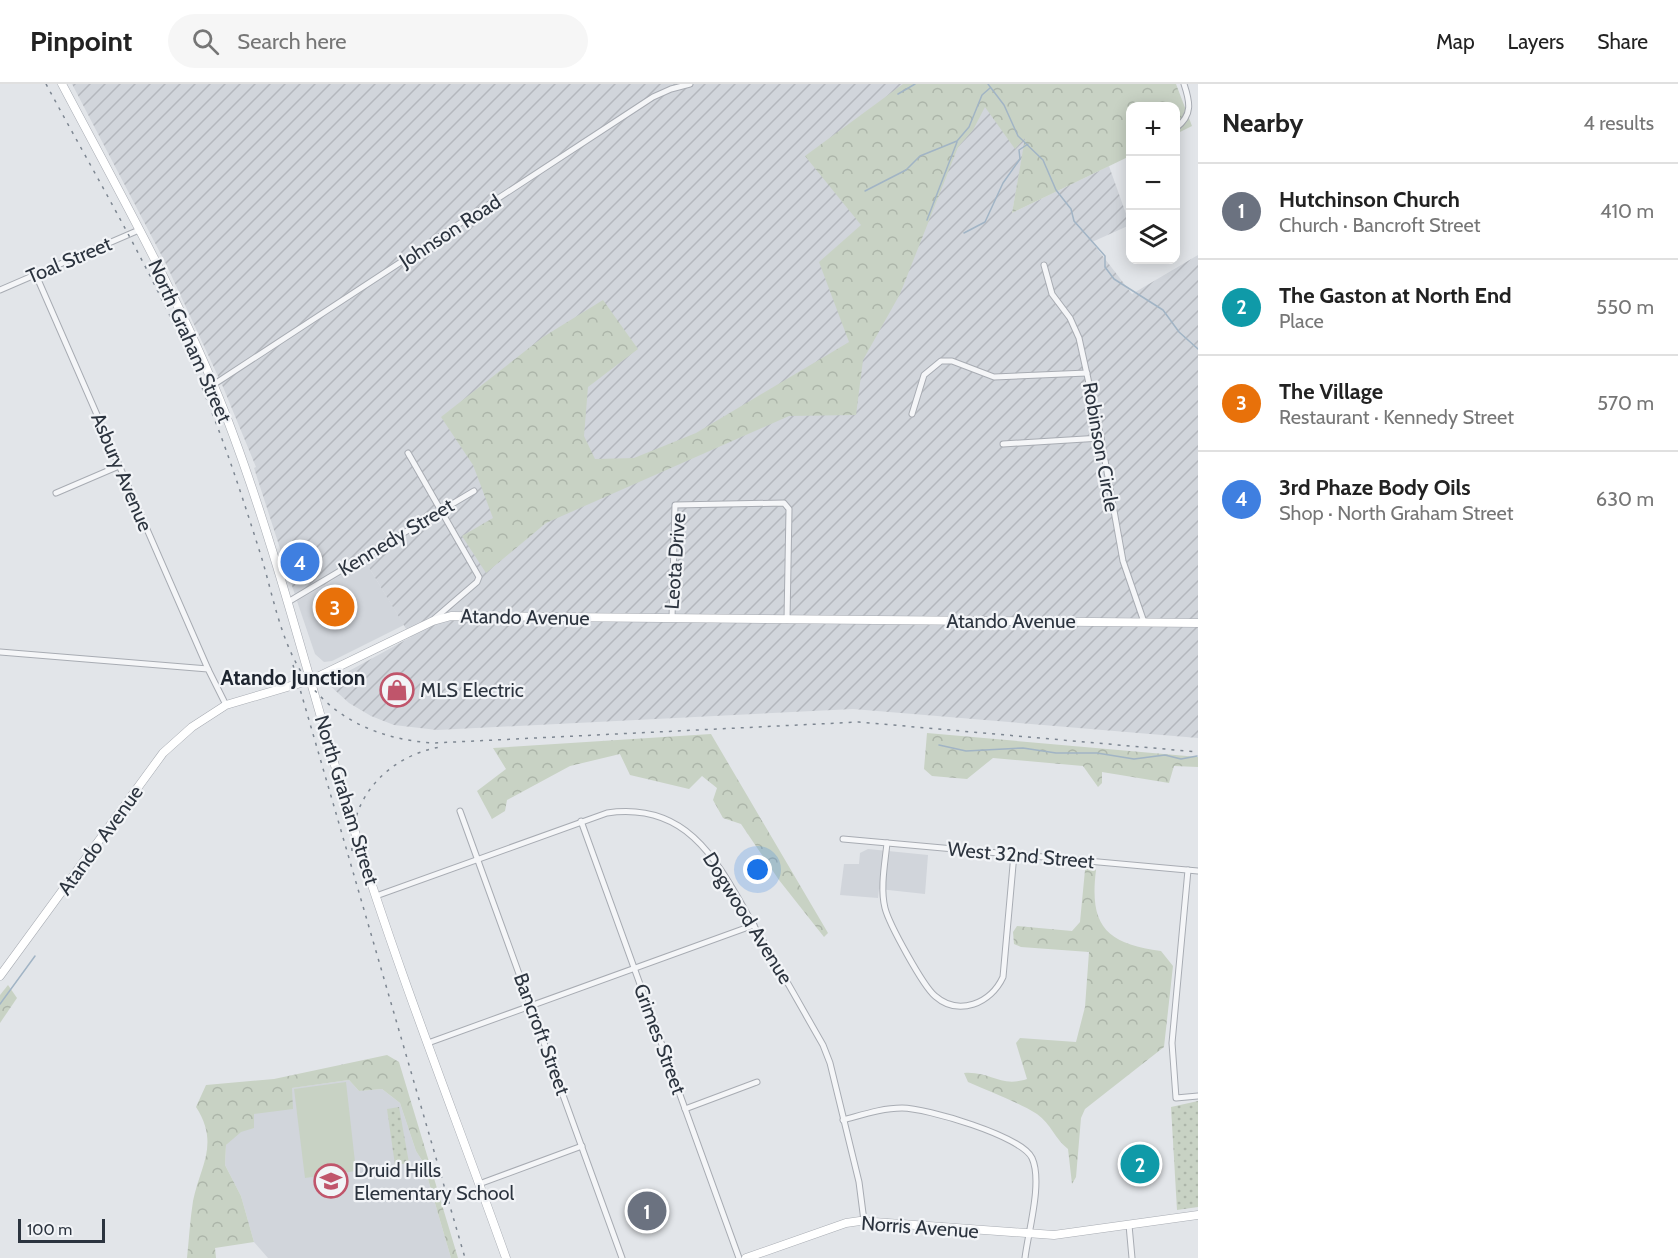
<!DOCTYPE html>
<meta charset="utf-8">
<style>
:root{--surface:#fff;--page:#f6f6f6;--text:#222;--muted:#767676;--line:#e0e0e0;--accent:#c0556b}
body{margin:0;font-family:Cabin,sans-serif;background:var(--page);color:var(--text)}
.controls{position:absolute;right:18px;top:18px;display:grid;overflow:hidden;border-radius:12px;box-shadow:0 3px 15px #0003}
.controls button{width:54px;height:54px;display:grid;place-items:center;padding:0;border:0;border-bottom:2px solid var(--line);background:var(--surface);color:var(--text);font:30px sans-serif}
.scale{position:absolute;left:18px;bottom:15px;width:87px;box-sizing:border-box;padding-left:6px;border:3px solid #2c343f;border-top:0;font-size:16px;line-height:21px;white-space:nowrap;color:#2c343f;-webkit-text-stroke:4px #f2f4f7;paint-order:stroke}
.you{position:absolute;left:758px;top:786px;width:21px;height:21px;margin:-15px;border:4px solid #fff;border-radius:50%;background:#1a73e8;box-shadow:0 0 0 9px #1a73e833}
.badge{display:grid;place-items:center;width:39px;height:39px;border-radius:50%;background:var(--accent);color:#fff;font-size:20px;font-weight:700}
.pin{position:absolute;translate:-50% -50%;border:3px solid #fff;box-shadow:0 2px 6px #0006}
.list{margin:0;padding:0;list-style:none}
h2{display:flex;justify-content:space-between;align-items:center;height:78px;margin:0;padding:0 24px;font-size:26px}
h2 small{font-size:20px;font-weight:400;color:var(--muted)}
.list li{display:grid;grid-template-columns:39px 1fr auto;gap:18px;align-items:center;box-sizing:border-box;height:96px;padding:0 24px;border-top:2px solid var(--line)}
.list b{display:block;font-size:22px;white-space:nowrap}
.list p{margin:0;font-size:20px;white-space:nowrap;color:var(--muted)}
.list em{font-size:20px;font-style:normal;color:var(--muted)}
.icon{flex:none;width:33px;height:33px;fill:none;stroke:currentColor;stroke-width:2;stroke-linecap:round;stroke-linejoin:round}
.map{position:relative;flex:none;width:1198px;height:1174px;overflow:hidden}
header{display:flex;align-items:center;gap:36px;box-sizing:border-box;height:84px;padding:0 30px;background:var(--surface);border-bottom:2px solid var(--line)}
header strong{font-size:28px}
nav{display:flex;gap:33px;margin-inline-start:auto;font-size:21px}
.search{width:420px;height:54px;background:var(--page);display:flex;align-items:center;gap:15px;box-sizing:border-box;padding:0 21px;border-radius:33px;color:var(--muted);font-size:22px}
main{display:flex}
aside{flex:1;background:var(--surface)}
.map>svg:first-child{display:block}
.built{fill:#d1d5db}
.industrial{fill:url(#industrial-furrows)}
.forest{fill:url(#forest-crowns)}
.park{fill:url(#park-dots)}
.pitch{fill:#c8d2c4}
.lines{fill:none;stroke-linecap:round;stroke-linejoin:round}
.stream{stroke:#a1b4c5;stroke-width:1.5}
.street-casing{stroke:#a8acb3;stroke-width:7}
.secondary-casing{stroke:#a8acb3;stroke-width:9}
.street{stroke:#f5f6f8;stroke-width:5}
.secondary{stroke:#fff;stroke-width:8}
.rail{stroke:#7d8691;stroke-width:1.5;stroke-dasharray:3 6;stroke-linecap:butt}
.labels{text-anchor:middle;stroke-width:4.5;stroke-linejoin:round;paint-order:stroke}
.street-label{font-size:20px;fill:#2c343f;stroke:#f2f4f7}
.poi-label{font-size:20px;fill:#2c343f;stroke:#f2f4f7;text-anchor:start}
.neighbourhood-label{font-size:21px;font-weight:bold;fill:#1e2530;stroke:#f2f4f7}
</style>
<header>
<strong>Pinpoint</strong>
<div class="search"><svg class="icon" aria-label="search" viewBox="0 0 24 24"><circle cx="10" cy="10" r="6"/><path d="M15 15l6 6"/></svg>Search here</div>
<nav><a>Map</a><a>Layers</a><a>Share</a></nav>
</header>
<main>
<div class="map">
<svg width="1198" height="1174" viewBox="0 0 1198 1174">
<defs>
<pattern id="industrial-furrows" width="10" height="10" patternUnits="userSpaceOnUse" patternTransform="scale(1.5)"><rect width="10" height="10" fill="#d1d5db"/><path d="M-1 1l2-2M0 10L10 0M9 11l2-2" fill="none" stroke="#b4b7bd"/></pattern>
<pattern id="forest-crowns" width="20" height="18" patternUnits="userSpaceOnUse" patternTransform="scale(1.5)"><rect width="20" height="18" fill="#c8d2c4"/><path d="M2 6a3 3 0 1 1 6 0M12 15a3 3 0 1 1 6 0" fill="none" stroke="#acb5a9"/></pattern>
<pattern id="park-dots" width="8" height="8" patternUnits="userSpaceOnUse" patternTransform="scale(1.5)"><rect width="8" height="8" fill="#c8d2c4"/><path d="M2 2h.1M6 6h.1" fill="none" stroke="#acb5a9" stroke-width="1.8" stroke-linecap="round"/></pattern>
</defs>
<rect width="100%" height="100%" fill="#e2e5e9"/>
<!-- built -->
<g class="built">
<path d="M365,477l39,64 -72,36 -8,1 -9,-8 -18,-53z"/>
<path d="M868,765l60,6 -3,39 -46,-5 -1,9 -38,-3 4,-31h15l1,-11z"/>
<path d="M349,996l10,11 23,-2 18,14 16,48 7,11 28,96h-183l-14,-16 -13,-46 -16,-31 1,-20 28,-31 37,-26z"/>
</g>
<!-- industrial -->
<path class="industrial" d="M72,0h917l37,52 -14,77 97,-47 21,59 -38,17 40,52 66,-39v483l-345,-29 -416,21 -43,-5 -23,-9 -22,-13 -22,-20 84,-46 -46,-76 -68,40 -43,-133 2,-1 -33,-80 -57,-123z"/>
<!-- forest -->
<g class="forest">
<path d="M903,0h273l16,42 -16,8v-28h-46v50l-118,57 13,-75 -10,11 -30,-42 -12,23 -15,17 -58,147 -37,66 -7,55 -67,1 -243,107 -60,50 -24,-37 31,-18 -20,-53 -32,-48 102,-80 60,-37 35,49 -50,38 -4,49 11,23 39,-1 62,-25 153,-91 -30,-80 42,-37 -56,-69z"/>
<path d="M927,649l271,24v10l-24,-1 -5,17 -67,-11v11l-4,4 -15,-21 -90,-8 -26,21 -35,-3 -8,-7z"/>
<path d="M711,650l117,199 -4,4 -45,-57 -38,-56 -18,-6 -10,-18 4,-12 -15,-12 -13,13 -59,-14 -10,-21 -50,12 -63,34 -2,11 -13,8 -15,-28 29,-22 -13,-21z"/>
<path d="M1090,782l6,4c-7,56 10,74 65,81l12,15 -9,81 -79,62 -4,9 -5,59 -4,7 -4,-35c-13,-10 -17,-25 -31,-35 -21,-13 -47,-22 -69,-32l-4,-9c27,-2 36,15 63,6l-11,-36 4,-5 56,4 9,-35 4,-55 -68,-5 -7,-3 -1,-12 4,-6 55,5 8,-9 5,-52z"/>
<path d="M8,901l9,13 -17,25v-28z"/>
<path d="M387,971l12,7 59,196h-7l-28,-96 -7,-11 -16,-48 -18,-14 -23,2 -10,-11 -57,8 1,21 -39,5v14l-13,4 -15,13 -1,20 16,31 13,46 -39,6 1,10h-29c2,-19 3,-38 6,-57 7,-35 27,-57 3,-94l10,-22 68,-6z"/>
</g>
<!-- park -->
<g class="park">
<path d="M1198,1017v106l-21,3 -6,-103z"/>
<path d="M399,1023l10,56 -14,2 -8,-56z"/>
</g>
<!-- pitch -->
<path class="pitch" d="M346,998l10,89 -51,7 -11,-89z"/>
<g class="lines">
<!-- stream -->
<g class="stream">
<path d="M988,0l16,21 14,31 25,24 13,30 15,19 3,12 31,35v11l9,12 49,31 16,22 19,17"/>
<path d="M898,10l17,-10"/>
<path d="M865,107l41,-21 14,-14 37,-15 12,-14 13,-32 8,-7"/>
<path d="M927,136l30,-78"/>
<path d="M964,149l21,-11 18,-39 17,-24 -1,-9 9,-6"/>
<path d="M939,661l27,6 57,-3 33,5h41l37,6 31,-4 16,4 16,-3"/>
<path d="M0,920l35,-48"/>
</g>
<!-- street casing -->
<g class="street-casing">
<g id="street">
<path d="M1176,44c17,-13 14,-26 8,-44"/>
<path d="M1044,181l8,29 18,24 9,20 22,100 22,123 21,61"/>
<path d="M36,191l172,394"/>
<path d="M0,206l139,-60"/>
<path d="M213,301l440,-288 18,-8 19,-5"/>
<path d="M912,330l12,-39 17,-14h11l42,16 93,-4"/>
<path d="M1003,360l98,-6"/>
<path d="M408,369l71,124 -2,5 -43,37"/>
<path d="M56,409l63,-27"/>
<path d="M288,518l186,-111"/>
<path d="M672,534l3,-113 109,-2 5,6 -2,111"/>
<path d="M0,568l208,17 18,36"/>
<path d="M460,727l162,447"/>
<path d="M581,737l158,437"/>
<path d="M843,755l355,32"/>
<path d="M887,759c-2,20 -7,45 -2,65 4,16 38,78 50,88 24,21 56,7 68,-19l11,-123"/>
<path d="M1188,786l-16,173 4,55 22,-2"/>
<path d="M376,812l231,-83c83,-12 112,52 147,113 24,39 46,79 69,119l7,18 29,119 5,39"/>
<path d="M428,959l326,-118"/>
<path d="M685,1025l72,-27"/>
<path d="M843,1036c19,-5 39,-12 59,-12 24,0 120,28 130,50 11,24 -4,74 -7,100"/>
<path d="M479,1100l103,-38"/>
<path d="M1129,1141l3,33"/>
</g>
</g>
<!-- secondary casing -->
<g class="secondary-casing">
<g id="secondary">
<path d="M62,0c57,108 118,215 163,329 52,135 86,277 129,416 45,145 101,286 152,429"/>
<path d="M0,892l163,-223 29,-26 34,-22 85,-25 122,-59 18,-5 747,7"/>
<path d="M746,1174l100,-35 14,-2 194,14 144,-20"/>
</g>
</g>
<!-- street -->
<use href="#street" class="street"/>
<!-- secondary -->
<use href="#secondary" class="secondary"/>
<!-- rail -->
<g class="rail">
<path d="M46,0c55,102 119,209 161,316 21,52 38,105 55,159 12,41 20,88 46,123 31,41 77,58 126,61l425,-21 339,30"/>
<path d="M293,581l172,593"/>
<path d="M352,767c-3,-54 37,-95 88,-104"/>
</g>
</g>
<!-- icons -->
<defs>
<g id="shop-ring" transform="scale(1.725)"><circle r="9.5" fill="#f2f4f7" stroke="#c0556b" stroke-width="1.5"/><path d="M-5-2.5h2.3a2.7 3.5 0 0 1 5.4 0H5L5.5 6h-11ZM-1.5-2.5h3a1.5 2.3 0 0 0-3 0Z" fill="#c0556b"/></g>
<g id="school-ring" transform="scale(1.725)"><circle r="9.5" fill="#f2f4f7" stroke="#c0556b" stroke-width="1.5"/><path d="M0-5L7-2L0 1L-7-2ZM-4 1L0 2.5L4 1V4Q0 6-4 4Z" fill="#c0556b"/></g>
</defs>
<g fill-rule="evenodd">
<use href="#shop-ring" x="397" y="606"/>
<use href="#school-ring" x="331" y="1097"/>
</g>
<g class="labels">
<!-- street labels -->
<g class="street-label">
<text transform="translate(450 147) rotate(-33)" y="7">Johnson Road</text>
<text transform="translate(69 176) rotate(-23)" y="7">Toal Street</text>
<text transform="translate(190 257) rotate(66)" y="7">North Graham Street</text>
<text transform="translate(1101 363) rotate(80)" y="7">Robinson Circle</text>
<text transform="translate(122 388) rotate(67)" y="7">Asbury Avenue</text>
<text transform="translate(396 453) rotate(-31)" y="7">Kennedy Street</text>
<text transform="translate(675 477) rotate(-86)" y="7">Leota Drive</text>
<text transform="translate(525 533) rotate(1)" y="7">Atando Avenue</text>
<text x="1011" y="544">Atando Avenue</text>
<text transform="translate(347 716) rotate(73)" y="7">North Graham Street</text>
<text transform="translate(100 756) rotate(-54)" y="7">Atando Avenue</text>
<text transform="translate(1021 771) rotate(5)" y="7">West 32nd Street</text>
<text transform="translate(748 834) rotate(58)" y="7">Dogwood Avenue</text>
<text transform="translate(542 950) rotate(70)" y="7">Bancroft Street</text>
<text transform="translate(660 955) rotate(70)" y="7">Grimes Street</text>
<text transform="translate(920 1143) rotate(4)" y="7">Norris Avenue</text>
</g>
<!-- poi labels -->
<g class="poi-label">
<text x="420" y="613">MLS Electric</text>
<text x="354" y="1093">Druid Hills<tspan x="354" dy="23">Elementary School</tspan></text>
</g>
<!-- neighbourhood labels -->
<g class="neighbourhood-label">
<text x="293" y="601">Atando Junction</text>
</g>
</g>
</svg>
<div class="controls">
<button>+</button>
<button>−</button>
<button><svg class="icon" aria-label="layers" viewBox="0 0 24 24"><path d="M12 4l9 5-9 5-9-5zM3 14l9 5 9-5"/></svg></button>
</div>
<div class="scale">100 m</div>
<div class="you"></div>
<div class="pin badge" style="left:647px;top:1127px;background:#6b7280">1</div>
<div class="pin badge" style="left:1140px;top:1080px;background:#0f9aa8">2</div>
<div class="pin badge" style="left:335px;top:523px;background:#e8710a">3</div>
<div class="pin badge" style="left:300px;top:478px;background:#3f7fe0">4</div>
</div>
<aside>
<h2>Nearby<small>4 results</small></h2>
<ul class="list">
<li><span class="badge" style="background:#6b7280">1</span><div><b>Hutchinson Church</b><p>Church · Bancroft Street</p></div><em>410 m</em></li>
<li><span class="badge" style="background:#0f9aa8">2</span><div><b>The Gaston at North End</b><p>Place</p></div><em>550 m</em></li>
<li><span class="badge" style="background:#e8710a">3</span><div><b>The Village</b><p>Restaurant · Kennedy Street</p></div><em>570 m</em></li>
<li><span class="badge" style="background:#3f7fe0">4</span><div><b>3rd Phaze Body Oils</b><p>Shop · North Graham Street</p></div><em>630 m</em></li>
</ul>
</aside>
</main>
